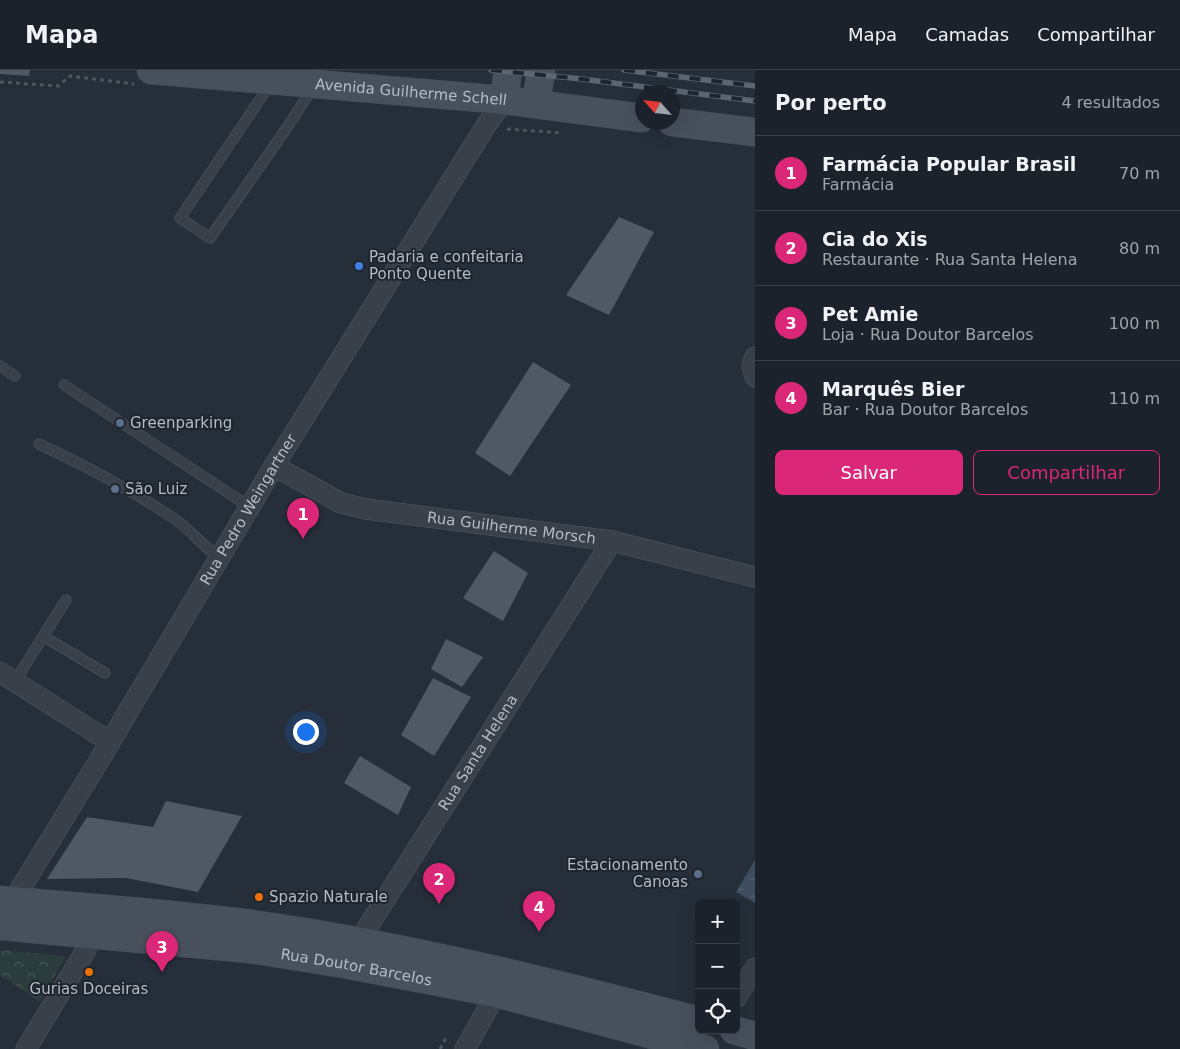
<!DOCTYPE html>
<html lang="pt">
<meta charset="utf-8">
<style>
:root{--surface:#1c222b;--page:#252a33;--text:#f1f3f6;--muted:#a0a4a9;--line:#3a3f47;--accent:#db2777}
body{margin:0;font-family:"DejaVu Sans",sans-serif;background:var(--page);color:var(--text)}
.controls{position:absolute;right:15px;bottom:15px;display:grid;overflow:hidden;border-radius:8px;box-shadow:0 5px 20px #0002}
.controls button{width:45px;height:45px;display:grid;place-items:center;padding:0;border:0;border-bottom:1px solid var(--line);background:var(--surface);color:var(--text);font:25px sans-serif}
.compass{position:absolute;left:635px;top:15px;width:45px;height:45px;border-radius:50%;background:var(--surface);box-shadow:0 5px 20px #0002;rotate:297deg}
.you{position:absolute;left:305px;top:661px;width:18px;height:18px;margin:-12px;border:4px solid #fff;border-radius:50%;background:#1a73e8;box-shadow:0 0 0 8px #1a73e833}
.badge{display:grid;place-items:center;width:32px;height:32px;border-radius:50%;background:var(--accent);color:#fff;font-size:16px;font-weight:700}
.pin{position:absolute;translate:-50% -41px;filter:drop-shadow(0 1px 2px #0008)}
.pin::after{content:'';position:absolute;top:26px;width:18px;height:15px;background:inherit;clip-path:polygon(0 0,100% 0,50% 100%)}
.list{margin:0;padding:0;list-style:none}
h2{display:flex;justify-content:space-between;align-items:center;height:65px;margin:0;padding:0 20px;font-size:21px}
h2 small{font-size:16px;font-weight:400;color:var(--muted)}
.list li{display:grid;grid-template-columns:32px 1fr auto;gap:15px;align-items:center;box-sizing:border-box;height:75px;padding:0 20px;border-top:1px solid var(--line)}
.list b{display:block;font-size:19px;white-space:nowrap}
.list p{margin:0;font-size:16px;white-space:nowrap;color:var(--muted)}
.list em{font-size:16px;font-style:normal;color:var(--muted)}
.actions{display:flex;gap:10px;padding:15px 20px}
.actions a{flex:1;padding:11px 0;border:1px solid var(--accent);border-radius:8px;text-align:center;font-size:18px;color:var(--accent)}
.actions .main{background:var(--accent);color:#fff}
.icon{flex:none;width:28px;height:28px;fill:none;stroke:currentColor;stroke-width:2;stroke-linecap:round;stroke-linejoin:round}
.map{position:relative;flex:none;width:755px;height:979px;overflow:hidden}
header{display:flex;align-items:center;gap:30px;box-sizing:border-box;height:70px;padding:0 25px;background:var(--surface);border-bottom:1px solid var(--line)}
header strong{font-size:24px}
nav{display:flex;gap:28px;margin-inline-start:auto;font-size:18px}
main{display:flex}
aside{flex:1;background:var(--surface)}
.map>svg:first-child{display:block}
.forest{fill:url(#forest-crowns)}
.water{fill:url(#water-ripples)}
.building{fill:#4e5964}
.lines{fill:none;stroke-linecap:round;stroke-linejoin:round}
.lane-casing{stroke:#545b64;stroke-width:11}
.street-casing{stroke:#545b64;stroke-width:21}
.secondary-casing{stroke:#424952;stroke-width:29}
.path{stroke:#49595b;stroke-width:3;stroke-dasharray:4 4;stroke-linecap:butt}
.lane{stroke:#394049;stroke-width:10}
.street{stroke:#394049;stroke-width:20}
.secondary{stroke:#48505c;stroke-width:28}
.rail-casing{stroke:#5c6570;stroke-width:5.5}
.rail{stroke:#1e252e;stroke-width:4;stroke-dasharray:11;stroke-linecap:butt}
.shop-dot{fill:#3f7fe0;stroke:#1e252e;stroke-width:2}
.service-dot{fill:#5c6f8a;stroke:#1e252e;stroke-width:2}
.food-dot{fill:#e8710a;stroke:#1e252e;stroke-width:2}
.labels{text-anchor:middle;stroke-width:4;stroke-linejoin:round;paint-order:stroke}
.street-label{font-size:15px;fill:#b5bbc5;stroke:#1e252e}
.poi-label{font-size:15px;fill:#b5bbc5;stroke:#1e252e;text-anchor:start}
</style>
<header>
<strong>Mapa</strong>
<nav><a>Mapa</a><a>Camadas</a><a>Compartilhar</a></nav>
</header>
<main>
<div class="map">
<svg width="755" height="979" viewBox="0 0 755 979">
<defs>
<pattern id="forest-crowns" width="20" height="18" patternUnits="userSpaceOnUse" patternTransform="scale(1.25)"><rect width="20" height="18" fill="#2b3c3c"/><path d="M2 6a3 3 0 1 1 6 0M12 15a3 3 0 1 1 6 0" fill="none" stroke="#485657"/></pattern>
<pattern id="water-ripples" width="26" height="14" patternUnits="userSpaceOnUse" patternTransform="scale(1.25)"><rect width="26" height="14" fill="#3d4d5f"/><path d="M2 4q2-2 4 0t4 0M15 11q2-2 4 0t4 0" fill="none" stroke="#576574"/></pattern>
</defs>
<rect width="100%" height="100%" fill="#262e39"/>
<!-- forest -->
<path class="forest" d="M0,880l66,6 -26,46 -40,-27z"/>
<!-- water -->
<path class="water" d="M755,790v43l-19,-11z"/>
<!-- building -->
<g class="building">
<path d="M0,0h30l-1,6 -29,-2z"/>
<path d="M619,147l35,15 -45,83 -43,-20z"/>
<path d="M533,292l38,23 -61,91 -35,-23z"/>
<path d="M494,481l34,22 -25,48 -40,-23z"/>
<path d="M446,569l37,18 -21,30 -31,-18z"/>
<path d="M433,608l38,19 -37,59 -33,-21z"/>
<path d="M360,686l51,31 -13,28 -54,-32z"/>
<path d="M166,731l76,15 -44,76 -72,-14 -79,1 40,-62 66,10z"/>
</g>
<g class="lines">
<!-- lane casing -->
<g class="lane-casing">
<g id="lane">
<path d="M271,13l-91,135 30,20 76,-109 28,-43"/>
<path d="M0,296l15,10"/>
<path d="M64,315l186,122"/>
<path d="M39,374c47,22 93,46 137,76 16,11 27,27 44,38"/>
<path d="M43,566l62,37"/>
<path d="M15,611l51,-81"/>
</g>
</g>
<!-- street casing -->
<g class="street-casing">
<g id="street">
<path d="M755,287l-3,8 3,12"/>
<path id="s1" d="M274,396l67,37 25,6 246,32 143,36"/>
<path d="M0,602l110,70"/>
<path id="s2" d="M11,842l2,-11 87,-142 174,-293 211,-339 19,-27"/>
<path id="s3" d="M352,882l260,-411"/>
<path d="M736,928l19,-30"/>
<path d="M26,979l60,-99 3,-28"/>
<path d="M465,979l37,-66"/>
</g>
</g>
<!-- secondary casing -->
<g class="secondary-casing">
<g id="secondary">
<path id="s4" d="M151,0l353,30 138,18"/>
<path d="M504,30l4,-30"/>
<path d="M536,34l5,-34"/>
<path d="M672,52l83,10"/>
<path d="M0,830c84,7 168,13 252,24 151,21 299,58 447,97"/>
<path id="s5" d="M0,856l250,23 94,15 152,29 209,56"/>
<path d="M734,960l21,6"/>
</g>
</g>
<!-- path -->
<g class="path">
<path d="M0,12l58,4 12,-10 64,8"/>
<path d="M507,59l56,4"/>
<path d="M440,979l7,-13"/>
</g>
<!-- lane -->
<use href="#lane" class="lane"/>
<!-- street -->
<use href="#street" class="street"/>
<!-- secondary -->
<use href="#secondary" class="secondary"/>
<!-- rail casing -->
<g class="rail-casing">
<g id="rail">
<path d="M491,0l91,9 173,22"/>
<path d="M624,0l131,16"/>
</g>
</g>
<!-- rail -->
<use href="#rail" class="rail"/>
</g>
<!-- markers -->
<circle class="shop-dot" cx="359" cy="196" r="5"/>
<g class="service-dot">
<circle cx="120" cy="353" r="5"/>
<circle cx="115" cy="419" r="5"/>
<circle cx="698" cy="804" r="5"/>
</g>
<g class="food-dot">
<circle cx="259" cy="827" r="5"/>
<circle cx="89" cy="902" r="5"/>
</g>
<g class="labels">
<!-- street labels -->
<g class="street-label">
<text dy="5" stroke="none"><textPath href="#s4" startOffset="261">Avenida Guilherme Schell</textPath></text>
<text dy="5" stroke="none"><textPath href="#s2" startOffset="468">Rua Pedro Weingartner</textPath></text>
<text dy="5" stroke="none"><textPath href="#s1" startOffset="249">Rua Guilherme Morsch</textPath></text>
<text dy="5" stroke="none"><textPath href="#s3" startOffset="236">Rua Santa Helena</textPath></text>
<text dy="5" stroke="none"><textPath href="#s5" startOffset="359">Rua Doutor Barcelos</textPath></text>
</g>
<!-- poi labels -->
<g class="poi-label">
<text x="369" y="192">Padaria e confeitaria<tspan x="369" dy="17">Ponto Quente</tspan></text>
<text x="130" y="358">Greenparking</text>
<text x="125" y="424">São Luiz</text>
<text x="688" y="800" text-anchor="end">Estacionamento<tspan x="688" dy="17">Canoas</tspan></text>
<text x="269" y="832">Spazio Naturale</text>
<text x="89" y="924" text-anchor="middle">Gurias Doceiras</text>
</g>
</g>
</svg>
<div class="controls">
<button>+</button>
<button>−</button>
<button><svg class="icon" aria-label="locate" viewBox="0 0 24 24"><circle cx="12" cy="12" r="6"/><path d="M12 2v4M12 18v4M2 12h4M18 12h4"/></svg></button>
</div>
<svg class="compass" viewBox="-18 -18 36 36"><path d="M0-13l5 13h-10z" fill="#e53935"/><path d="M0 13l5-13h-10z" fill="#a0a4a9"/></svg>
<div class="you"></div>
<div class="pin badge" style="left:303px;top:469px">1</div>
<div class="pin badge" style="left:439px;top:834px">2</div>
<div class="pin badge" style="left:162px;top:902px">3</div>
<div class="pin badge" style="left:539px;top:862px">4</div>
</div>
<aside>
<h2>Por perto<small>4 resultados</small></h2>
<ul class="list">
<li><span class="badge">1</span><div><b>Farmácia Popular Brasil</b><p>Farmácia</p></div><em>70 m</em></li>
<li><span class="badge">2</span><div><b>Cia do Xis</b><p>Restaurante · Rua Santa Helena</p></div><em>80 m</em></li>
<li><span class="badge">3</span><div><b>Pet Amie</b><p>Loja · Rua Doutor Barcelos</p></div><em>100 m</em></li>
<li><span class="badge">4</span><div><b>Marquês Bier</b><p>Bar · Rua Doutor Barcelos</p></div><em>110 m</em></li>
</ul>
<div class="actions"><a class="main">Salvar</a><a>Compartilhar</a></div>
</aside>
</main>
